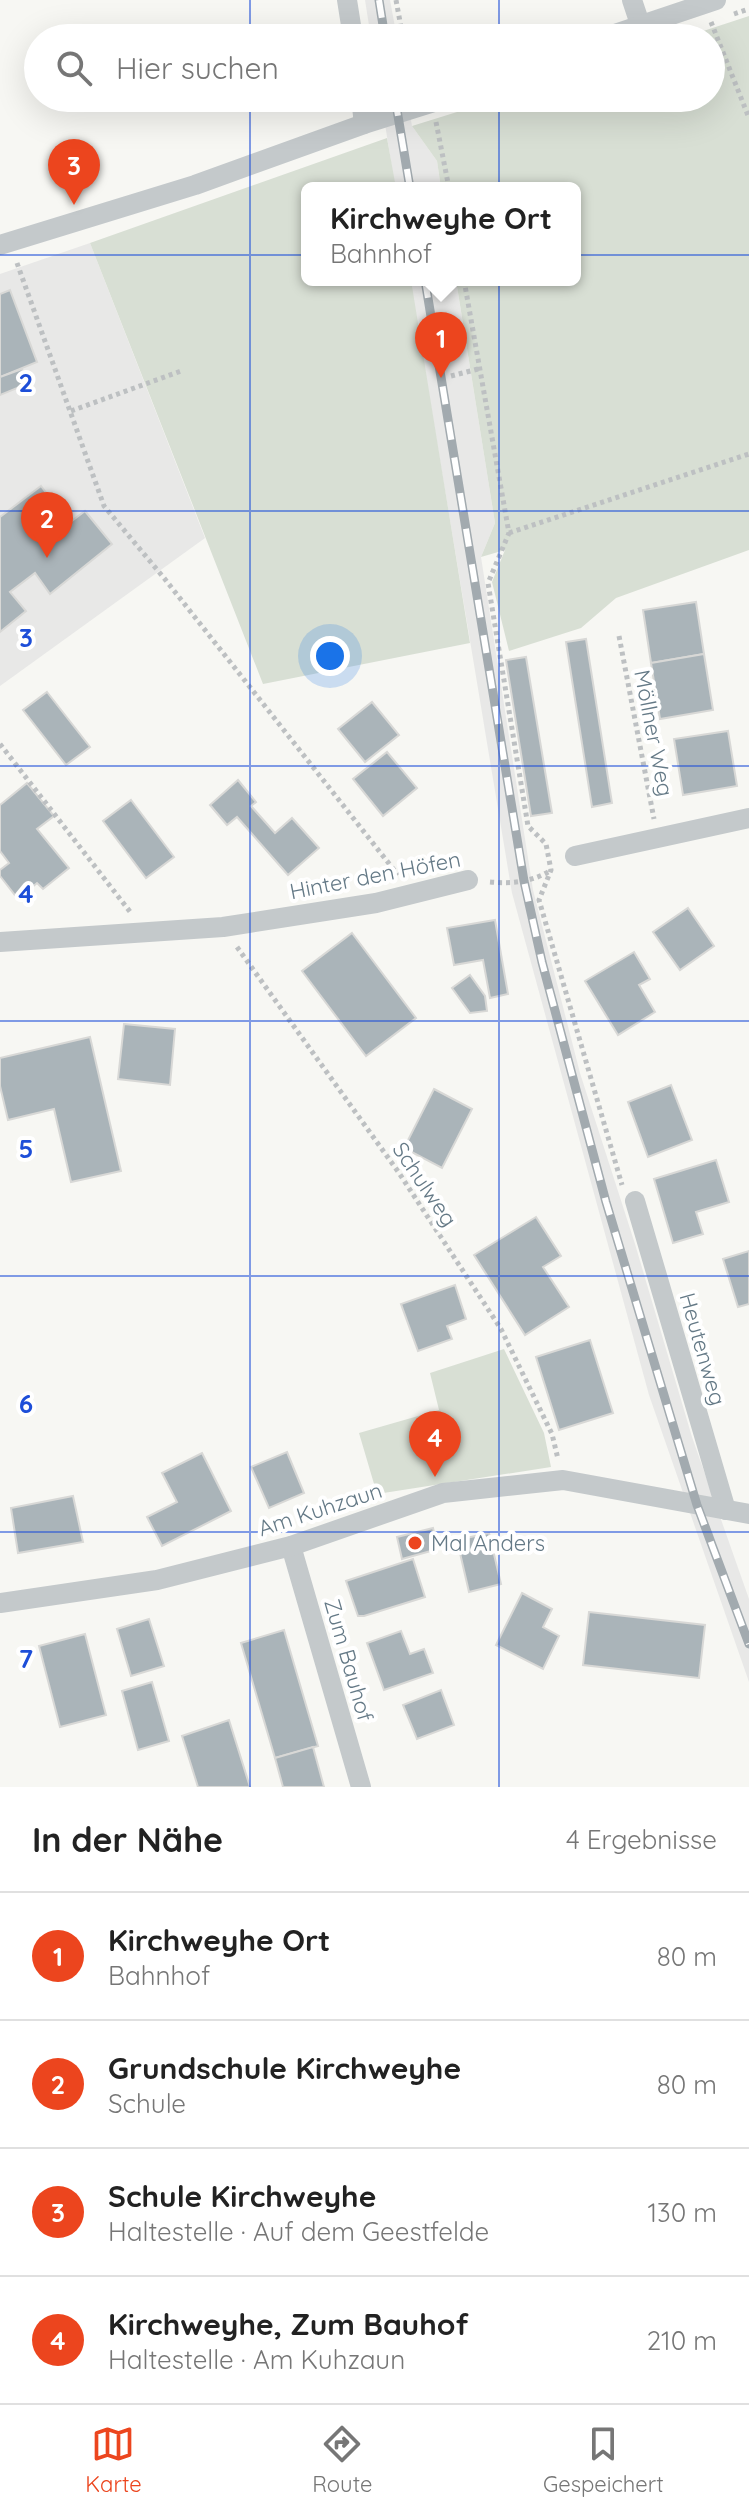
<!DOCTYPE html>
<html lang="de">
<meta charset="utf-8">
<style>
:root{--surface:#fff;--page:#f6f6f6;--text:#222;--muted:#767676;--line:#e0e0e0;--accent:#ec451e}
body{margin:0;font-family:Quicksand,sans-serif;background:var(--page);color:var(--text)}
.you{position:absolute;left:330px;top:656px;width:28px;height:28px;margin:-20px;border:6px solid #fff;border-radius:50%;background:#1a73e8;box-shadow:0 0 0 12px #1a73e833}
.badge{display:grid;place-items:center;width:52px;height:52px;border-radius:50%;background:var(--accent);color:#fff;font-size:26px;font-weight:700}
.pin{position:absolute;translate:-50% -66px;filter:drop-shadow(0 2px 4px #0008)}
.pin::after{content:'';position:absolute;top:42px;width:28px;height:24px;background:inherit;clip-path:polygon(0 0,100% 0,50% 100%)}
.popup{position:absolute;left:301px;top:182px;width:280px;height:104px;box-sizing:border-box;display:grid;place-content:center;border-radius:12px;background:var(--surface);filter:drop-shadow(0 2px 6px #0005);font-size:26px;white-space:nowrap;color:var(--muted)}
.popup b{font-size:30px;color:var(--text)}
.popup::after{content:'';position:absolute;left:50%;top:100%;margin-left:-16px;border:16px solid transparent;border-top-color:var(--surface)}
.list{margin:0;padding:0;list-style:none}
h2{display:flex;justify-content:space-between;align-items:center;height:104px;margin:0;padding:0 32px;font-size:34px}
h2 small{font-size:26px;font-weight:400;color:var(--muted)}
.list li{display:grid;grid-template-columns:52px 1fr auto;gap:24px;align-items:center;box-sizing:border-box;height:128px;padding:0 32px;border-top:2px solid var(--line)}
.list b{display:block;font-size:30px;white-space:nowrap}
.list p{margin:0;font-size:26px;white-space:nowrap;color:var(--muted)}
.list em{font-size:26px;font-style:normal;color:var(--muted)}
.icon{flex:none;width:44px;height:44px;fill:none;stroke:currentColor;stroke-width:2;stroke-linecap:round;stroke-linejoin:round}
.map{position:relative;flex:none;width:749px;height:1787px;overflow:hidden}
.search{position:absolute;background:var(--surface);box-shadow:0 8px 32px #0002;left:24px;right:24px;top:24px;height:88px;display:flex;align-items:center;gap:20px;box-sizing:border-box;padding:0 28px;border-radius:44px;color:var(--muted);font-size:30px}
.sheet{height:616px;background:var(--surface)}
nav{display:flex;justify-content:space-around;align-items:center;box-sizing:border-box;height:112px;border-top:2px solid var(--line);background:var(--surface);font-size:22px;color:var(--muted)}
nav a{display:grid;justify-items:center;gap:4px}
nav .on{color:var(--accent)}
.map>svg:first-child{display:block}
.built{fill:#e8e8e7}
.green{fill:#d8dfd4}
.building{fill:#aab4b9;stroke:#d8d8d6;stroke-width:2}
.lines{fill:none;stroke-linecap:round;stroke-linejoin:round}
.path{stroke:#bdc0c2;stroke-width:5;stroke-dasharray:4 4;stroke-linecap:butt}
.street{stroke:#c4c9cb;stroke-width:20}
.rail-casing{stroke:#a2aaaf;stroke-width:9}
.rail{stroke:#fff;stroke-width:6;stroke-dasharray:18;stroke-linecap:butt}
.grid{fill:none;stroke:#1d4ed8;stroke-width:2;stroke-opacity:0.55}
.poi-dot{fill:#ec451e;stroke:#fff;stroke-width:3}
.labels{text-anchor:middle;stroke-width:8;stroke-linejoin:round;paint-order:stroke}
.street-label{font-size:22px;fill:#647986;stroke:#fff}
.poi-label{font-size:22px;fill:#647986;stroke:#fff;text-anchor:start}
.grid-label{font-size:26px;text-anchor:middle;font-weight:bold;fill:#1d4ed8;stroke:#fff;stroke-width:8;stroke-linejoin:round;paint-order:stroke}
</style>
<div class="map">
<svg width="749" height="1787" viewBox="0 0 749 1787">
<rect width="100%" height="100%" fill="#f7f7f3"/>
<!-- built -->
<g class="built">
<path d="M365,0h25l7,38h-26z"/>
<path d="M381,98h26l5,28 25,35 4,27h-46z"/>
<path d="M90,243l115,295 -205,148v-412z"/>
<path d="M410,280h46l39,243 -14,34 52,333 47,183 55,171 57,193 57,162v83l-100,-287 -137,-502z"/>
</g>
<!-- green -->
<g class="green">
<path d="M749,16v534l-133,48 -35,30 -72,23 -17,-69 13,-32 -24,7 14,-34 -39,-243h119v-92h-134l-4,-27 -25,-35 90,-28h209v-60h-29z"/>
<path d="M387,138l9,50h-89v92h104l59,363 -207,41 -173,-441z"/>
<path d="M504,1349l40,84 7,34 -174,27 -18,-61 80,-23 -9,-37z"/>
</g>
<!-- building -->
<g class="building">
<path d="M10,290l27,72 -37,15v-83z"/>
<path d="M22,369l5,15 -27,11v-18z"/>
<path d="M41,486l28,37 16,-12 27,33 -62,50 -15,-21 -25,19 16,19 -26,21v-115z"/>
<path d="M696,602l8,52 -53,9 -8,-53z"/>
<path d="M586,639l26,164 -20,4 -26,-165z"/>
<path d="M704,654l9,56 -53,9 -9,-56z"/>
<path d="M526,657l26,156 -21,3 -25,-156z"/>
<path d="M47,692l43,55 -24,18 -43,-55z"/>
<path d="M372,702l27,33 -34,27 -27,-33z"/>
<path d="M728,731l9,55 -54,9 -9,-56z"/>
<path d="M387,752l30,36 -34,28 -30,-37z"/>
<path d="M238,780l18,22 -5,4 24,27 17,-15 27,30 -31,27 -51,-58 -10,8 -17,-20z"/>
<path d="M27,783l27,33 -17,13 32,39 -26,21 -6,-6 -19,16 -18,-23v-6l9,-7 -9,-12v-46z"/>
<path d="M131,800l43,57 -28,21 -43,-57z"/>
<path d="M688,908l26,38 -34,24 -27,-38z"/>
<path d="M495,920l13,74 -18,4 -7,-38 -29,5 -7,-37z"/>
<path d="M352,933l64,85 -50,38 -64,-85z"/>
<path d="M634,952l16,27 -11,6 16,27 -37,23 -33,-54z"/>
<path d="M470,975l15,21 2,15 -17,2 -18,-25z"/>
<path d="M124,1024l51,5 -5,56 -52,-6z"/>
<path d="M90,1037l31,134 -50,11 -17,-73 -46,11 -8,-34v-28z"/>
<path d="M671,1085l21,55 -44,17 -20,-55z"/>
<path d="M434,1089l38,20 -30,59 -38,-20z"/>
<path d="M716,1160l13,42 -33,10 7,22 -30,9 -19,-64z"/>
<path d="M536,1217l25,39 -18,11 26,40 -44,28 -51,-80z"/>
<path d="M749,1251v53l-11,3 -15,-48z"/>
<path d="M455,1285l11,34 -19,7 5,13 -34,12 -17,-47z"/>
<path d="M590,1340l23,73 -54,17 -23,-73z"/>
<path d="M287,1452l17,41 -35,15 -18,-41z"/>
<path d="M202,1453l29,58 -69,35 -15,-29 30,-15 -15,-29z"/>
<path d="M73,1496l10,46 -65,11 -7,-45z"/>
<path d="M433,1528l5,21 -36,10 -5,-22z"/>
<path d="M489,1533l12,51 -32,8 -12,-52z"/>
<path d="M413,1559l12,38 -61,19h-6l-12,-35z"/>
<path d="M522,1593l30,16 -9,18 16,9 -16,33 -47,-24z"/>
<path d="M589,1612l116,13 -6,53 -116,-13z"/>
<path d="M149,1619l15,47 -33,10 -14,-47z"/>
<path d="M284,1630l34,116 -43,12 -34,-115z"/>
<path d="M401,1631l9,23 14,-5 9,24 -49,17 -17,-47z"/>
<path d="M85,1634l21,81 -46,12 -21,-81z"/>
<path d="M152,1682l17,59 -31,9 -16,-59z"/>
<path d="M441,1690l13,35 -37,14 -14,-34z"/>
<path d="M229,1720l21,67h-52l-16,-51z"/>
<path d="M313,1747l11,40h-41l-8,-29z"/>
</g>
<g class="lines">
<!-- path -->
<g class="path">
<path d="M396,0l7,38"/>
<path d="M734,14l15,-5"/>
<path d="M711,22l38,96"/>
<path d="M468,106l23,-8"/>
<path d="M436,122l13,66"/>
<path d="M17,263l87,243 60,72 234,297"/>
<path d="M464,280l45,253 -21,50 40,243 18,18 5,26 -12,30 83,285"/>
<path d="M451,376l27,-7"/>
<path d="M71,411l110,-40"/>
<path d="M509,533l240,-79"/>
<path d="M619,636l35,183"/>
<path d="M0,744l131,169"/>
<path d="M490,882c22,2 41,0 60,-11"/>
<path d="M237,947l162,226 102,156 51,105 6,25"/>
</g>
<!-- street -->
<g class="street">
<path d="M347,0l6,38"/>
<path d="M632,0l8,24"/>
<path d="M603,38l113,-38"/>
<path d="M361,98l3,26"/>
<path d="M0,245l195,-60 169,-61 83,-26"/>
<path d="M575,856l174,-38"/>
<path d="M0,942l223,-15 153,-24 92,-23"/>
<path d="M635,1201l91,309"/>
<path d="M291,1546l70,241"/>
<path d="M0,1603l157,-23 134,-34 152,-53 120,-13 186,34"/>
</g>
<!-- rail casing -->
<g class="rail-casing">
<g id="rail">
<path d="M379,0l6,38"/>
<path d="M395,98l15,90"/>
<path d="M425,280l99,601 18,81 64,240 91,303 52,139"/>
</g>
</g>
<!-- rail -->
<use href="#rail" class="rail"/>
</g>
<!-- grid -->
<path class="grid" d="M250,0v38M499,0v38M250,98v1689M499,98v1689M0,255h749M0,511h749M0,766h749M0,1021h749M0,1276h749M0,1532h749"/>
<!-- markers -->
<circle class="poi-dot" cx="415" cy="1543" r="8"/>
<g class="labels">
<!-- street labels -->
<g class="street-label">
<text transform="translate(654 733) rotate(79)" y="8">Möllner Weg</text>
<text transform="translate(375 875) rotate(-11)" y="8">Hinter den Höfen</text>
<text transform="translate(425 1184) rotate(56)" y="8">Schulweg</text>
<text transform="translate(703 1349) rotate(74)" y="8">Heutenweg</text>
<text transform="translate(320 1509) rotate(-18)" y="8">Am Kuhzaun</text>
<text transform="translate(349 1660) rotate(74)" y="8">Zum Bauhof</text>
</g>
<!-- poi labels -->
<g class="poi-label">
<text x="431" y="1551">Mal Anders</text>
</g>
</g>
<g class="grid-label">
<text x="26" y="392">2</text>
<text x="26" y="647">3</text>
<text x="26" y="903">4</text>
<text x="26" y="1158">5</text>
<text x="26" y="1413">6</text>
<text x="26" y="1668">7</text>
</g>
</svg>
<div class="you"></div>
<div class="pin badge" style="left:441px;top:378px">1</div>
<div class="popup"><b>Kirchweyhe Ort</b>Bahnhof</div>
<div class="pin badge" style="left:47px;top:558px">2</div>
<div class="pin badge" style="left:74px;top:205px">3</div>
<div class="pin badge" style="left:435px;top:1477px">4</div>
<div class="search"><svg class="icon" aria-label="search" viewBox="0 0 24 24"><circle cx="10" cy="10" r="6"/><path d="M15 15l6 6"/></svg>Hier suchen</div>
</div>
<section class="sheet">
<h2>In der Nähe<small>4 Ergebnisse</small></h2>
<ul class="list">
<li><span class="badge">1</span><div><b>Kirchweyhe Ort</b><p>Bahnhof</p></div><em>80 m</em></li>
<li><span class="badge">2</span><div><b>Grundschule Kirchweyhe</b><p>Schule</p></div><em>80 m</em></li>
<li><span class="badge">3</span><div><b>Schule Kirchweyhe</b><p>Haltestelle · Auf dem Geestfelde</p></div><em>130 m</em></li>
<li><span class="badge">4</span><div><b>Kirchweyhe, Zum Bauhof</b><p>Haltestelle · Am Kuhzaun</p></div><em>210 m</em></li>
</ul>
</section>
<nav>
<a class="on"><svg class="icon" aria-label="map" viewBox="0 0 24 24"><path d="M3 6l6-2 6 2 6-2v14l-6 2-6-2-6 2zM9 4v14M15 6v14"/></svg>Karte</a>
<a><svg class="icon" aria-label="directions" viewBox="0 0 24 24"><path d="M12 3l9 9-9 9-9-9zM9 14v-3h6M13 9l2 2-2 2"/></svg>Route</a>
<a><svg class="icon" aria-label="saved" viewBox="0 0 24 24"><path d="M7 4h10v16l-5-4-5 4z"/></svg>Gespeichert</a>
</nav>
